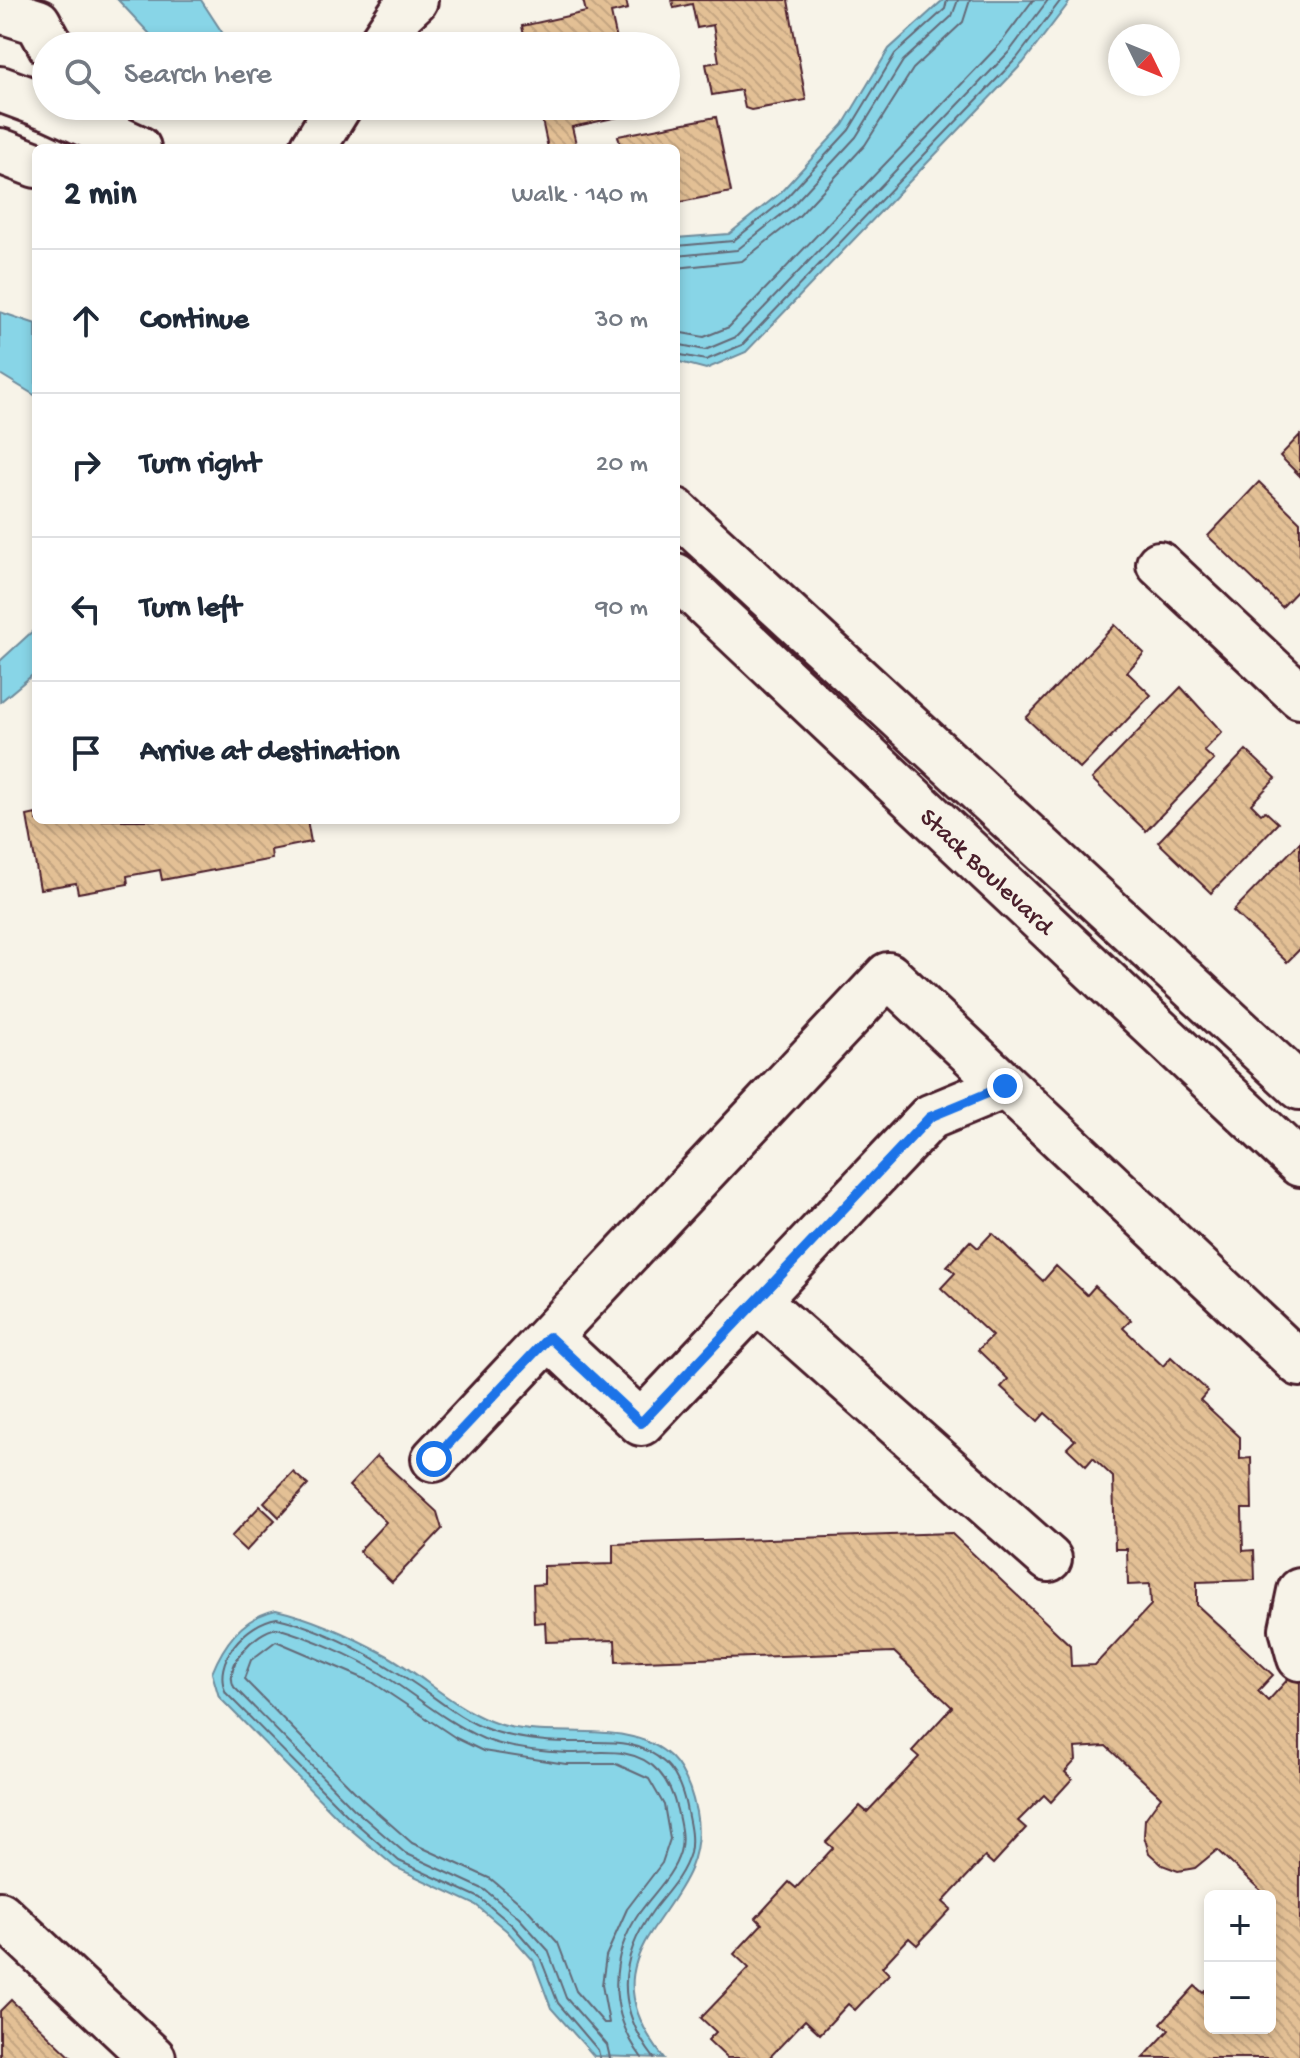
<!DOCTYPE html>
<meta charset="utf-8">
<style>
:root{--surface:#fff;--page:#f2f2f3;--text:#1f2937;--muted:#747a83;--line:#e0e1e3}
body{margin:0;font-family:"Gochi Hand",sans-serif;background:var(--page);color:var(--text)}
.controls{position:absolute;right:24px;bottom:24px;display:grid;overflow:hidden;border-radius:12px;box-shadow:0 4px 12px #0003}
.controls button{width:72px;height:72px;display:grid;place-items:center;padding:0;border:0;border-bottom:2px solid var(--line);background:var(--surface);color:var(--text);font:40px sans-serif}
.compass{position:absolute;left:1108px;top:24px;width:72px;height:72px;border-radius:50%;background:var(--surface);box-shadow:0 4px 12px #0003;rotate:133deg}
.stop{position:absolute;width:24px;height:24px;margin:-18px;border:6px solid #1a73e8;border-radius:50%;background:#fff}
.stop.end{background:#1a73e8;border-color:#fff;box-shadow:0 2px 8px #0008}
.list{margin:0;padding:0;list-style:none}
h2{display:flex;justify-content:space-between;align-items:center;height:104px;margin:0;padding:0 32px;font-size:34px}
h2 small{font-size:26px;font-weight:400;color:var(--muted)}
.list li{display:grid;grid-template-columns:52px 1fr auto;gap:24px;align-items:center;box-sizing:border-box;height:144px;padding:0 32px;border-top:2px solid var(--line)}
.list b{display:block;font-size:30px;white-space:nowrap}
.list em{font-size:26px;font-style:normal;color:var(--muted)}
.icon{flex:none;width:44px;height:44px;fill:none;stroke:currentColor;stroke-width:2;stroke-linecap:round;stroke-linejoin:round}
.map{position:relative;flex:none;width:1300px;height:2058px;overflow:hidden}
.search{position:absolute;background:var(--surface);box-shadow:0 4px 12px #0003;left:32px;top:32px;width:648px;height:88px;display:flex;align-items:center;gap:20px;box-sizing:border-box;padding:0 28px;border-radius:44px;color:var(--muted);font-size:30px}
.panel{position:absolute;background:var(--surface);box-shadow:0 4px 12px #0003;left:32px;top:144px;width:648px;height:680px;border-radius:12px}
.map>svg:first-child{display:block}
.water{fill:#88d5e7;stroke:#6f8c9c;stroke-width:2}
.lines{fill:none;stroke-linecap:round;stroke-linejoin:round}
.shore{stroke:#636876;stroke-width:2}
.building{fill:url(#building-back-hatch);stroke:#4a1f2b;stroke-width:2}
.minor-casing{stroke:#4a1f2b;stroke-width:50}
.minor{stroke:#f7f3e8;stroke-width:44}
.route{stroke:#1a73e8;stroke-width:10}
.labels{text-anchor:middle;stroke-width:8;stroke-linejoin:round;paint-order:stroke}
.street-label{font-size:26px;fill:#4a1f2b;stroke:#f7f3e8}
</style>
<div class="map">
<svg width="1300" height="2058" viewBox="0 0 1300 2058">
<defs>
<pattern id="building-back-hatch" width="6" height="6" patternUnits="userSpaceOnUse" patternTransform="scale(2)"><rect width="6" height="6" fill="#e3c095"/><path d="M-1 5l2 2M0 0l6 6M5-1l2 2" fill="none" stroke="#c4a581"/></pattern>
</defs>
<rect width="100%" height="100%" fill="#f7f3e8"/>
<filter id="ink" filterUnits="userSpaceOnUse"><feTurbulence type="fractalNoise" baseFrequency=".0125" numOctaves="2"/><feDisplacementMap in="SourceGraphic" scale="16" xChannelSelector="R" yChannelSelector="G"/><feConvolveMatrix kernelMatrix="1 2 1 2 8 2 1 2 1" color-interpolation-filters="sRGB"/></filter>
<g filter="url(#ink)">
<!-- water -->
<g class="water">
<path d="M118,0h83l30,46h-70z"/>
<path d="M943,0h128l-48,63 -277,289 -40,17 -30,-8v-123l53,-4 50,-40 64,-69 46,-76z"/>
<path d="M0,312l36,12v72l-36,-22z"/>
<path d="M36,628v44l-36,30v-41z"/>
<path d="M276,1610c36,8 79,28 112,46 35,20 64,50 102,65 55,23 138,-6 181,36 14,14 21,35 25,55 20,103 -125,128 -32,246l-70,-2 -43,-48 -18,-48 -26,-29 -31,-26 -81,-38 -53,-45 -123,-125 -7,-24c12,-30 31,-56 64,-63z"/>
</g>
<g class="lines">
<!-- shore -->
<g class="shore">
<path d="M676,246l57,-5 51,-41 65,-70 46,-76 50,-45 2,-9"/>
<path d="M676,256l61,-6 54,-43 65,-70 47,-76 49,-45 6,-16"/>
<path d="M676,268l66,-7 57,-45 66,-71 48,-76 50,-47 7,-22"/>
<path d="M676,332l28,5 25,-10 271,-283 33,-44"/>
<path d="M676,344l29,6 31,-13 273,-285 39,-52"/>
<path d="M676,354l30,6 36,-15 275,-287 44,-58"/>
<path d="M276,1641l96,41 84,56 27,13 83,13h50l33,15 15,26 6,34 -8,24 -35,46 -21,47 -4,29 7,38h-5l-28,-32 -18,-48 -31,-34 -36,-30 -79,-36 -49,-43 -119,-121 7,-19z"/>
<path d="M600,2058l-2,-8 -40,-47 -18,-46 -28,-32 -32,-27 -81,-37 -51,-45 -122,-123c-15,-32 20,-70 51,-75 46,10 102,41 141,68 23,16 45,35 72,44 22,8 54,12 77,12 35,1 70,-6 98,21 13,12 19,32 22,49 3,14 6,27 3,41 -7,23 -22,38 -36,56 -36,49 -39,99 0,149"/>
<path d="M610,2058l-3,-13 -41,-47 -18,-48 -29,-32 -34,-28 -80,-37 -51,-44 -120,-122c-11,-23 21,-55 43,-59 34,10 75,27 105,46 34,22 65,49 102,65 24,9 59,13 84,14 31,0 67,-8 91,19 9,10 15,25 18,38 3,14 7,28 3,42 -7,24 -26,40 -40,60 -32,46 -32,100 2,146"/>
</g>
</g>
<!-- building -->
<g class="building">
<path d="M583,0h43l2,9 -17,4 6,27 -14,3 1,3h-78l-4,-20 64,-14z"/>
<path d="M672,0h116l18,100 -55,10 -6,-2 -4,-18 -29,5 -6,-31 13,-2 -6,-37 -16,3 -5,-24 -18,4z"/>
<path d="M539,106h91l2,8 -60,13 5,21h-29z"/>
<path d="M716,117l15,75 -55,11v-55h-55l-3,-12z"/>
<path d="M1300,435v41l-20,-20z"/>
<path d="M1259,482l41,40v66l-18,19 -74,-71z"/>
<path d="M1115,625l29,28 -17,19 24,23 -71,74 -54,-51z"/>
<path d="M1181,687l41,45 -18,19 10,9 -68,71 -54,-52z"/>
<path d="M1246,750l30,28 -25,26 10,10 4,-3 13,12 -67,70 -53,-51z"/>
<path d="M36,814v6h271l4,22 -40,8 1,9 -110,21 -2,-10 -33,6 1,8 -50,9 -2,-10 -36,6 -13,-73z"/>
<path d="M1300,842v107l-13,13 -54,-51z"/>
<path d="M992,1233l51,48 13,-15 31,29 8,-9 36,34 -8,8 40,38 8,-9 37,34 -8,9 40,37v22l11,-1 1,51h-10l1,42 11,-1 1,30 -58,2v23l76,70 -15,16 10,10 32,-35v392h-157l26,-28 -8,-7 34,-37 8,7 7,-7v42h60l2,-127 -55,-51 -22,18 -17,3 -16,-6 -13,-12 -5,-17 1,-17 16,-22 -55,-51 -31,2 1,12 -11,12 7,7 -21,23 -7,-7 -26,26 8,7 -33,36 -8,-7 -42,45 8,7 -34,36 -8,-7 -27,29 7,7 -34,36 -7,-6 -28,30 -15,-14 -36,38h-42l-19,-18 8,-8 -15,-14 48,-50 -15,-14 28,-30 -6,-6 33,-36 7,6 37,-40 -7,-6 34,-36 7,6 52,-55 -7,-6 40,-44 -58,-55 -278,10 -1,-22 -69,2 -1,-20 -11,1 -1,-38 11,-1v-18l69,-2v-20l338,-11 119,112 1,21 24,-1 56,-60 -1,-21 -22,1 -1,-36h-12l-2,-72 -20,-19 -7,8 -19,-18 8,-8 -30,-27 -7,8 -37,-34 7,-8 -30,-29 14,-14 -51,-48 14,-15 -8,-7 23,-25 8,7z"/>
<path d="M377,1456l60,56 5,17 -50,53 -33,-31 27,-29 -37,-36z"/>
<path d="M293,1472l15,13 -29,32 -15,-15z"/>
<path d="M260,1506l15,14 -29,31 -15,-14z"/>
<path d="M11,2000l61,58h-72v-47z"/>
</g>
<g class="lines">
<!-- minor casing -->
<g class="minor-casing">
<g id="minor">
<path d="M0,10l38,12 13,24"/>
<path d="M379,46l23,-34 13,-12"/>
<path d="M0,89l46,17"/>
<path d="M47,106l91,42"/>
<path d="M313,148l26,-42"/>
<path d="M0,151l36,14"/>
<path d="M676,511l624,576"/>
<path d="M1159,564l141,132"/>
<path d="M676,576l624,588"/>
<path d="M757,1300l292,259"/>
<path d="M549,1337l92,86 289,-306 75,-31"/>
<path d="M434,1459l454,-484 412,389"/>
<path d="M1300,1591l-8,38 8,29"/>
<path d="M0,1914l153,144"/>
</g>
</g>
<!-- minor -->
<use href="#minor" class="minor"/>
</g>
</g>
<g class="lines" filter="url(#ink)">
<!-- route -->
<path class="route" d="M434,1459l115,-122 92,86 289,-306 75,-31"/>
</g>
<g class="labels">
<!-- street labels -->
<g class="street-label">
<text transform="translate(988 870) rotate(43)" y="9">Stack Boulevard</text>
</g>
</g>
</svg>
<div class="controls">
<button>+</button>
<button>−</button>
</div>
<svg class="compass" viewBox="-18 -18 36 36"><path d="M0-13l5 13h-10z" fill="#e53935"/><path d="M0 13l5-13h-10z" fill="#747a83"/></svg>
<div class="stop" style="left:434px;top:1459px"></div>
<div class="stop end" style="left:1005px;top:1086px"></div>
<div class="search"><svg class="icon" aria-label="search" viewBox="0 0 24 24"><circle cx="10" cy="10" r="6"/><path d="M15 15l6 6"/></svg>Search here</div>
<section class="panel">
<h2>2 min<small>Walk · 140 m</small></h2>
<ul class="list">
<li><svg class="icon" aria-label="ahead" viewBox="0 0 24 24"><path d="M12 20V5M6 11l6-6 6 6"/></svg><div><b>Continue</b></div><em>30 m</em></li>
<li><svg class="icon" aria-label="right" viewBox="0 0 24 24"><path d="M7 20v-9h11M14 6l5 5-5 5"/></svg><div><b>Turn right</b></div><em>20 m</em></li>
<li><svg class="icon" aria-label="left" viewBox="0 0 24 24"><path d="M17 20v-9H6M10 6l-5 5 5 5"/></svg><div><b>Turn left</b></div><em>90 m</em></li>
<li><svg class="icon" aria-label="arrive" viewBox="0 0 24 24"><path d="M6 21V4h12l-3 4 3 4H6"/></svg><div><b>Arrive at destination</b></div></li>
</ul>
</section>
</div>
